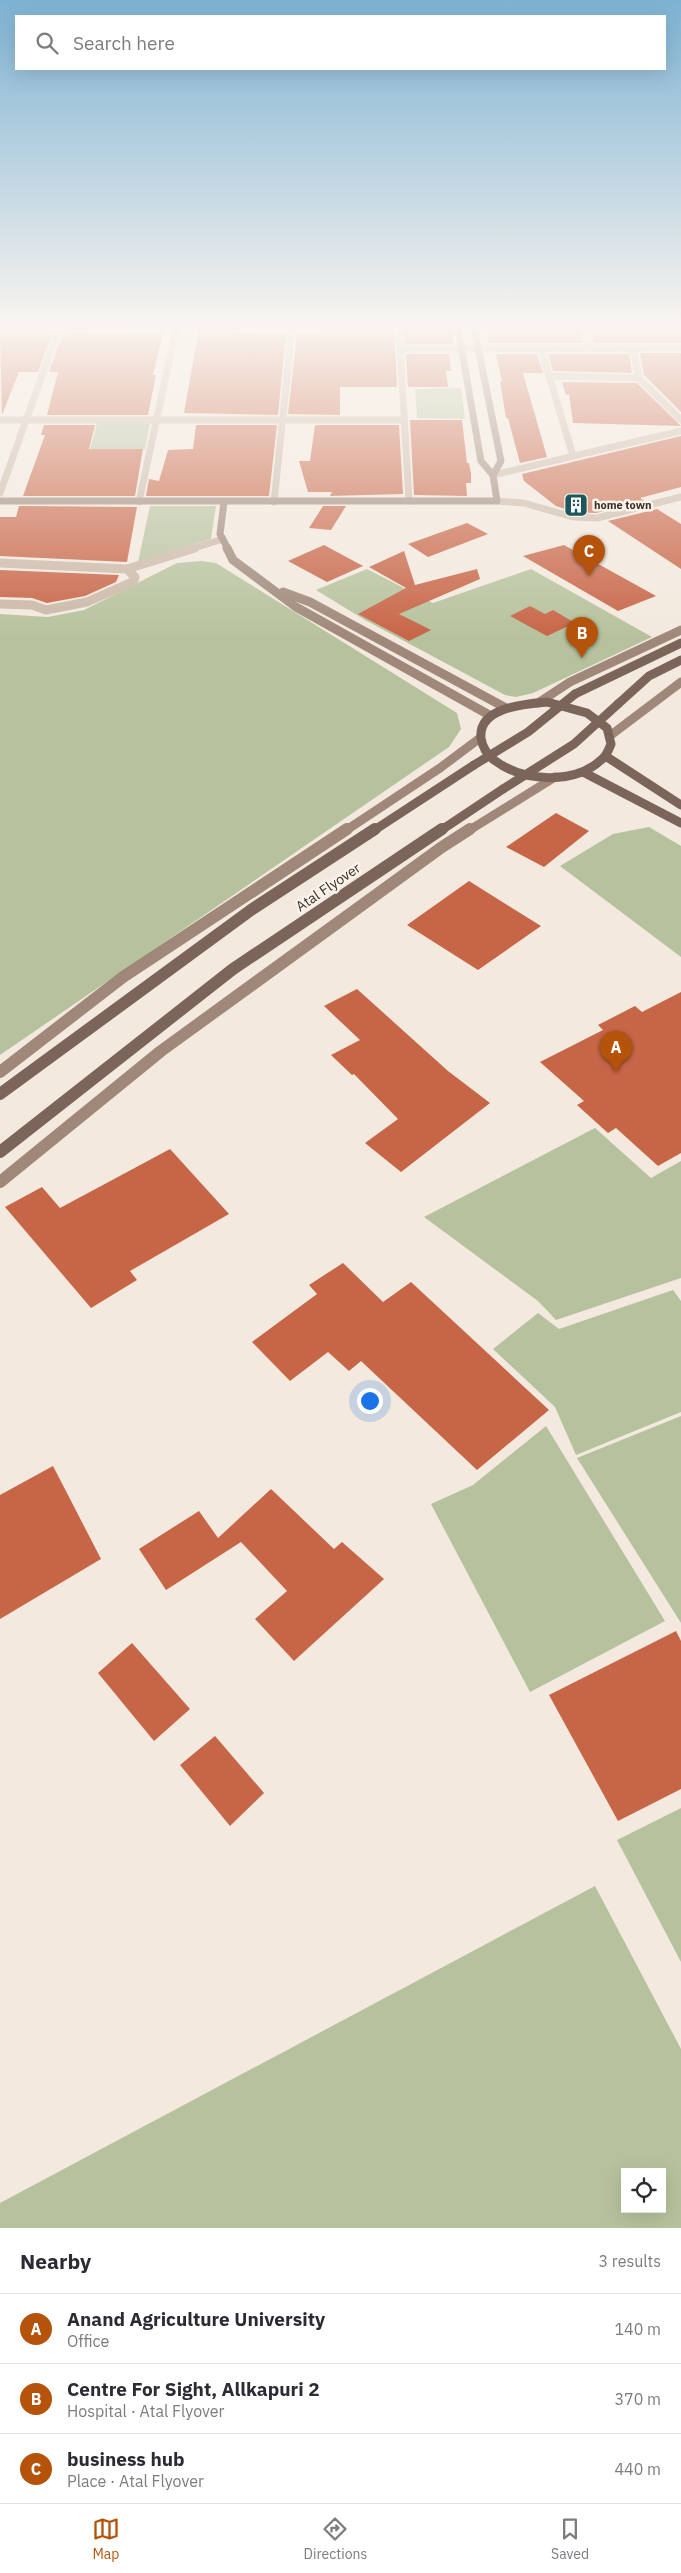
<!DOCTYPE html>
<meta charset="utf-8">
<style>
:root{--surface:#fff;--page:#f7f7f7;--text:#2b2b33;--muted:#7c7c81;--line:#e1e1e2;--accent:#b45309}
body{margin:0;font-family:"IBM Plex Sans",sans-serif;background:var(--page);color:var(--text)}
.controls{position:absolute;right:15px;bottom:15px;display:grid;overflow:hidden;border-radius:0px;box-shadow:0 5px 20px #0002}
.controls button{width:45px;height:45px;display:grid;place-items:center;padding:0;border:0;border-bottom:1px solid var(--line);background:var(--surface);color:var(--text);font:25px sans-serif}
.you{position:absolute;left:369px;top:1400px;width:18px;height:18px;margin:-12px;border:4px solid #fff;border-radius:50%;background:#1a73e8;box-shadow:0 0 0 8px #1a73e833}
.badge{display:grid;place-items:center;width:32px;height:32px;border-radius:50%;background:var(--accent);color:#fff;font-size:16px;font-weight:700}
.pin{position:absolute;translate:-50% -41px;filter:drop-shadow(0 1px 2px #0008)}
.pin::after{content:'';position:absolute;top:26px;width:18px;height:15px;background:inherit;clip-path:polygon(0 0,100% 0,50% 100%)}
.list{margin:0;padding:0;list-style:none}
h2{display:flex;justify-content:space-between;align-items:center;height:65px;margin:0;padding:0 20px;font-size:21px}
h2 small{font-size:16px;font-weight:400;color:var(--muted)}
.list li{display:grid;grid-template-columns:32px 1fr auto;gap:15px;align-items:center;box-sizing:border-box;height:70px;padding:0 20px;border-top:1px solid var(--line)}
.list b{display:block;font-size:19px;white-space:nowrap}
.list p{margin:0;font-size:16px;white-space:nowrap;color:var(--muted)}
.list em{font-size:16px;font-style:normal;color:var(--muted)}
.icon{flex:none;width:28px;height:28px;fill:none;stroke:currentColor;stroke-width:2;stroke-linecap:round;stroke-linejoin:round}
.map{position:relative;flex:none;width:681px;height:2228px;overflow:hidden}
.search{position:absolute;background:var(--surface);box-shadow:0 5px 20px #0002;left:15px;right:15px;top:15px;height:55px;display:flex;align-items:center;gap:12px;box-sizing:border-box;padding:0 18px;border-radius:0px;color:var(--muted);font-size:19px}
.sheet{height:275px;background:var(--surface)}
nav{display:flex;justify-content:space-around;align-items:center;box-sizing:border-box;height:70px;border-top:1px solid var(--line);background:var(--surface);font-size:14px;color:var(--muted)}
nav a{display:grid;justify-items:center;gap:2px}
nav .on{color:var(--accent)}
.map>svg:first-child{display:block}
.green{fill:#b6c29d;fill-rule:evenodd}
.building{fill:#c76547}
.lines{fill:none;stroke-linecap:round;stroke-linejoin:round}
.street-far1{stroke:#cbb9a9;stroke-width:7}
.street{stroke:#cbb9a9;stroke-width:9}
.secondary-far2{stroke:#9f887a;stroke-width:7}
.secondary-far1{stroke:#9f887a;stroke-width:9}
.secondary{stroke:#9f887a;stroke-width:12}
.primary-far1{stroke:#7b655a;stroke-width:9}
.primary{stroke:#7b655a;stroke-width:12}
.primary-bridge{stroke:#7b655a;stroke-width:9}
.labels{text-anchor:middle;stroke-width:5;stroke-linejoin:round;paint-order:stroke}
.far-poi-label{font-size:11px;font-weight:bold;fill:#392e29;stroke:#faf3ea;text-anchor:start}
.street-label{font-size:14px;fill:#392e29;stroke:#faf3ea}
</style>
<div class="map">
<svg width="681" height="2228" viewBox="0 0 681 2228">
<rect width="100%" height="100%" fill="#f3e9de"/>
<!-- green -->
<g class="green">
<path d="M67,328h101l-2,5 -101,-1z"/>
<path d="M461,388l4,31 -48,-1 -2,-29z"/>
<path d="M97,423h53l-5,26h-55z"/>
<path d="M150,506h66l-5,33 -73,23z"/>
<path d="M202,561l14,2 241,150 4,16 -12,18 -449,308v-441l48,3 36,-7 93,-47z"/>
<path d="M367,569l66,34 98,-34 121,68 -119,56 -17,4 -11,-2 -140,-75 -49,-30z"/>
<path d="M649,827l32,19v111l-121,-91 53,-32z"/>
<path d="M595,1128l56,50 30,-17v117l-125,42 -18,-19 -114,-84z"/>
<path d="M673,1290l8,11v111l-105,43 -21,-48 -62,-58 45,-36 21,16z"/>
<path d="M681,1416v207l-104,-165z"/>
<path d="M546,1426l119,195 -135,71 -99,-188 42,-19z"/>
<path d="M681,1808v154l-64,-122z"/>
<path d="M595,1886l86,163v179h-681v-25zM625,2172h37v37h-37z"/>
</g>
<!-- building -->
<g class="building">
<path d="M0,328h49l-2,5h5l-14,39h-19l-17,43z"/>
<path d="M199,328h35l-1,5 53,1 -8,81 -94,-2z"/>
<path d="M319,328h75l3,59h-57v28l-52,-1 9,-80h21z"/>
<path d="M404,328h48l1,16h-48z"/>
<path d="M487,328h91l5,15h-94z"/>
<path d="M588,328h93v15h-87z"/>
<path d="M63,333l100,1 -10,41h3l-8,40h-101l11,-43h-9z"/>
<path d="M640,353h41v59l-37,-37z"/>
<path d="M406,354h43l2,17h-5l2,16h-40z"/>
<path d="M496,354h41l6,19h-20l24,84 -27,6 -12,-45h-2l-6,-37h2z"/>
<path d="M548,354h81l3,19 -79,-2z"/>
<path d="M562,382l75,1 44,43 -108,-3 -4,-29 -3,1z"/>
<path d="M410,420h52l5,43h2l2,11v9h-5l1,13 -53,-1z"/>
<path d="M44,425h51l-6,24h54l-8,47h-112l22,-61h-4z"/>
<path d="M196,425h81l-8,71h-123l3,-17 10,2 9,-31 25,-1z"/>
<path d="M315,425h84l4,69 -73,2 2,-4h-24l-9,-31h11z"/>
<path d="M681,436v51l-41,11 5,3 -49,12 -22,-1 -18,-6 -32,-25 -2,-7z"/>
<path d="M19,506l118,1 -10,55 -127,-6v-39h16z"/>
<path d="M323,506h23l-15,24 -22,-2z"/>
<path d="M657,509l24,15v45l-73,-48z"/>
<path d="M467,523l21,11 -60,23 -20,-13z"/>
<path d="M324,545l39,21 -36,16 -39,-21z"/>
<path d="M564,545l92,51 -38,15 -95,-55z"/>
<path d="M404,551l11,34 62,-16 3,10 -81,35 32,16 -22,11 -51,-27 48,-26 -37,-21z"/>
<path d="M0,570l119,5 -3,7 -31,14 -38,7 -15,-5 -32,-1z"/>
<path d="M530,606l15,8 8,-4 22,13 -28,13 -37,-20z"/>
<path d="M556,813l33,18 -45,36 -38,-20z"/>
<path d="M469,881l72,45 -63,44 -71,-45z"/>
<path d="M357,989l91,82 42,32 -89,69 -36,-29 33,-24 -44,-45 -2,1 -21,-20 29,-15 -36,-34z"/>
<path d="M681,992v161l-23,13 -42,-38 -8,5 -31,-28 7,-4 -44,-39 63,-32 -5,-5 37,-19 7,6z"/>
<path d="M170,1149l59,65 -99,57 7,9 -46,28 -86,-101 37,-20 18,21z"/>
<path d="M343,1263l40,39 28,-20 138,128 -72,60 -116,-109 -12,10 -21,-19 -38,29 -38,-39 65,-48 -8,-9z"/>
<path d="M53,1466l48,93 -101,60v-124z"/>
<path d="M271,1489l63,60 8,-7 42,37 -90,82 -39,-42 32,-28 -46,-49 -75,48 -27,-41 60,-38 19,27z"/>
<path d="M676,1631l5,10v148l-63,32 -69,-126z"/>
<path d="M132,1643l58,66 -36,32 -56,-68z"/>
<path d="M215,1736l49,57 -34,33 -50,-61z"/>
</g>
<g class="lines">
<!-- street-far1 -->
<g class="street-far1">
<path d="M399,328l10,173"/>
<path d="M583,328l7,20"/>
<path d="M633,348l6,30 42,42"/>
<path d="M400,349l281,-1"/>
<path d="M541,349l32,107"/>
<path d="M549,376l90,2"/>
<path d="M0,420h404"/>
<path d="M493,475l188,-44"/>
<path d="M0,493l59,-165"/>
<path d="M497,501l27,2 49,14 24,1 84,-21"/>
<path d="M139,502l37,-174"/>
<path d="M274,502l18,-174"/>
<path d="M191,549l32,-10"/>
</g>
<!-- street -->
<g class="street">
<path d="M0,563l127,6 68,-21"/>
<path d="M0,604l32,1 14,5 41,-8 47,-21 1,-4 -8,-8"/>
</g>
<!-- secondary-far2 -->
<g class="secondary-far2">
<path d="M474,328l27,133 -8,14"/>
<path d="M0,501h497l-4,-26 -12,-14 -23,-133"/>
<path d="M224,502l-4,32 8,15"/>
</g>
<!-- secondary-far1 -->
<g class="secondary-far1">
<path d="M227,548l6,12 63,47 195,109"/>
<path d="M283,592l27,10 196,106"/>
<path d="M538,703l32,-21 111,-52"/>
<path d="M611,735l70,-53"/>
<path d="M345,831l95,-63 40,-30"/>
<path d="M468,831l87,-54"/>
</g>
<!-- secondary -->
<g class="secondary">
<path d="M0,1072l123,-95 224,-148"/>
<path d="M0,1182l161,-131 281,-204 28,-18"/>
</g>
<!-- primary-far1 -->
<g class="primary-far1">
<path d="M575,694l106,-51"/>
<path d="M547,702l40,11 20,15 4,16c-2,5 -5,13 -10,16 -27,25 -78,22 -107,0 -7,-5 -12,-14 -13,-22 -3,-31 44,-34 66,-36z"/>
<path d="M618,704l31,-28 32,-16"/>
<path d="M607,757l74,48"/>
<path d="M583,772l98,51"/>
<path d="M373,831l101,-66"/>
<path d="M440,831l63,-42"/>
</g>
<!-- primary -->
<g class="primary">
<path d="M0,1094l251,-184 124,-81"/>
<path d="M0,1152l233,-183 209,-140"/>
</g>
<!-- primary-bridge -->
<g class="primary-bridge">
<path d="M474,765l54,-33 47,-38"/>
<path d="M503,789l71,-45 44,-40"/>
</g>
</g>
<!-- sky -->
<linearGradient id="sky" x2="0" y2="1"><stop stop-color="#7db2d2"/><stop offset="0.51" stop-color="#faf5f0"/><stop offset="1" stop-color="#faf5f0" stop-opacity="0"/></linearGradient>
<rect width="681" height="639" fill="url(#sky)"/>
<!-- icons -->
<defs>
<g id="building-square" transform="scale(1.25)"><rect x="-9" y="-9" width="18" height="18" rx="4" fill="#1e575b" stroke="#faf3ea"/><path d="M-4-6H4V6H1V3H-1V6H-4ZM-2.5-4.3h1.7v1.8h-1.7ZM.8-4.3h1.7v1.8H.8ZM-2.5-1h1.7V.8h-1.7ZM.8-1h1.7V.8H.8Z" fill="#fff"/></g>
</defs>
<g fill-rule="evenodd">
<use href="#building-square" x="576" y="505"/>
</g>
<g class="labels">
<!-- far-poi labels -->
<g class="far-poi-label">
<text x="594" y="509">home town</text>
</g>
<!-- street labels -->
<g class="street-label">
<text transform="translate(328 887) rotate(-34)" y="5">Atal Flyover</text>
</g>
</g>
</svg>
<div class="controls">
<button><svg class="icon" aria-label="locate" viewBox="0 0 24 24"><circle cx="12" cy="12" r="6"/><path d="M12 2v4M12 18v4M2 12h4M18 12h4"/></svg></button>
</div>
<div class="you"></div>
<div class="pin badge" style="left:616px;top:1072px">A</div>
<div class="pin badge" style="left:582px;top:658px">B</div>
<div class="pin badge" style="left:589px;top:576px">C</div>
<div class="search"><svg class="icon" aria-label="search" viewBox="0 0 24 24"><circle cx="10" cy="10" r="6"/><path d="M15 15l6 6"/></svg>Search here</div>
</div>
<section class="sheet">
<h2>Nearby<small>3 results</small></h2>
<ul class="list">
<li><span class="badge">A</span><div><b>Anand Agriculture University</b><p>Office</p></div><em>140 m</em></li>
<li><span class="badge">B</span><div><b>Centre For Sight, Allkapuri 2</b><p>Hospital · Atal Flyover</p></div><em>370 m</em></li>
<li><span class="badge">C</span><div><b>business hub</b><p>Place · Atal Flyover</p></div><em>440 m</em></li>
</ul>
</section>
<nav>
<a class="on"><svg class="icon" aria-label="map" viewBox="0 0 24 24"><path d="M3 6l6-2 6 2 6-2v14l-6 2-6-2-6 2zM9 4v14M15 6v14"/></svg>Map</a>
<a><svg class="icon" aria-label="directions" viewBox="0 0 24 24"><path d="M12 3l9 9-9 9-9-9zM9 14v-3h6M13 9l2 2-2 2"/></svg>Directions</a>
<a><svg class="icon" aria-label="saved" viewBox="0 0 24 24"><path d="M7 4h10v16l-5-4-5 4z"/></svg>Saved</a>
</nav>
